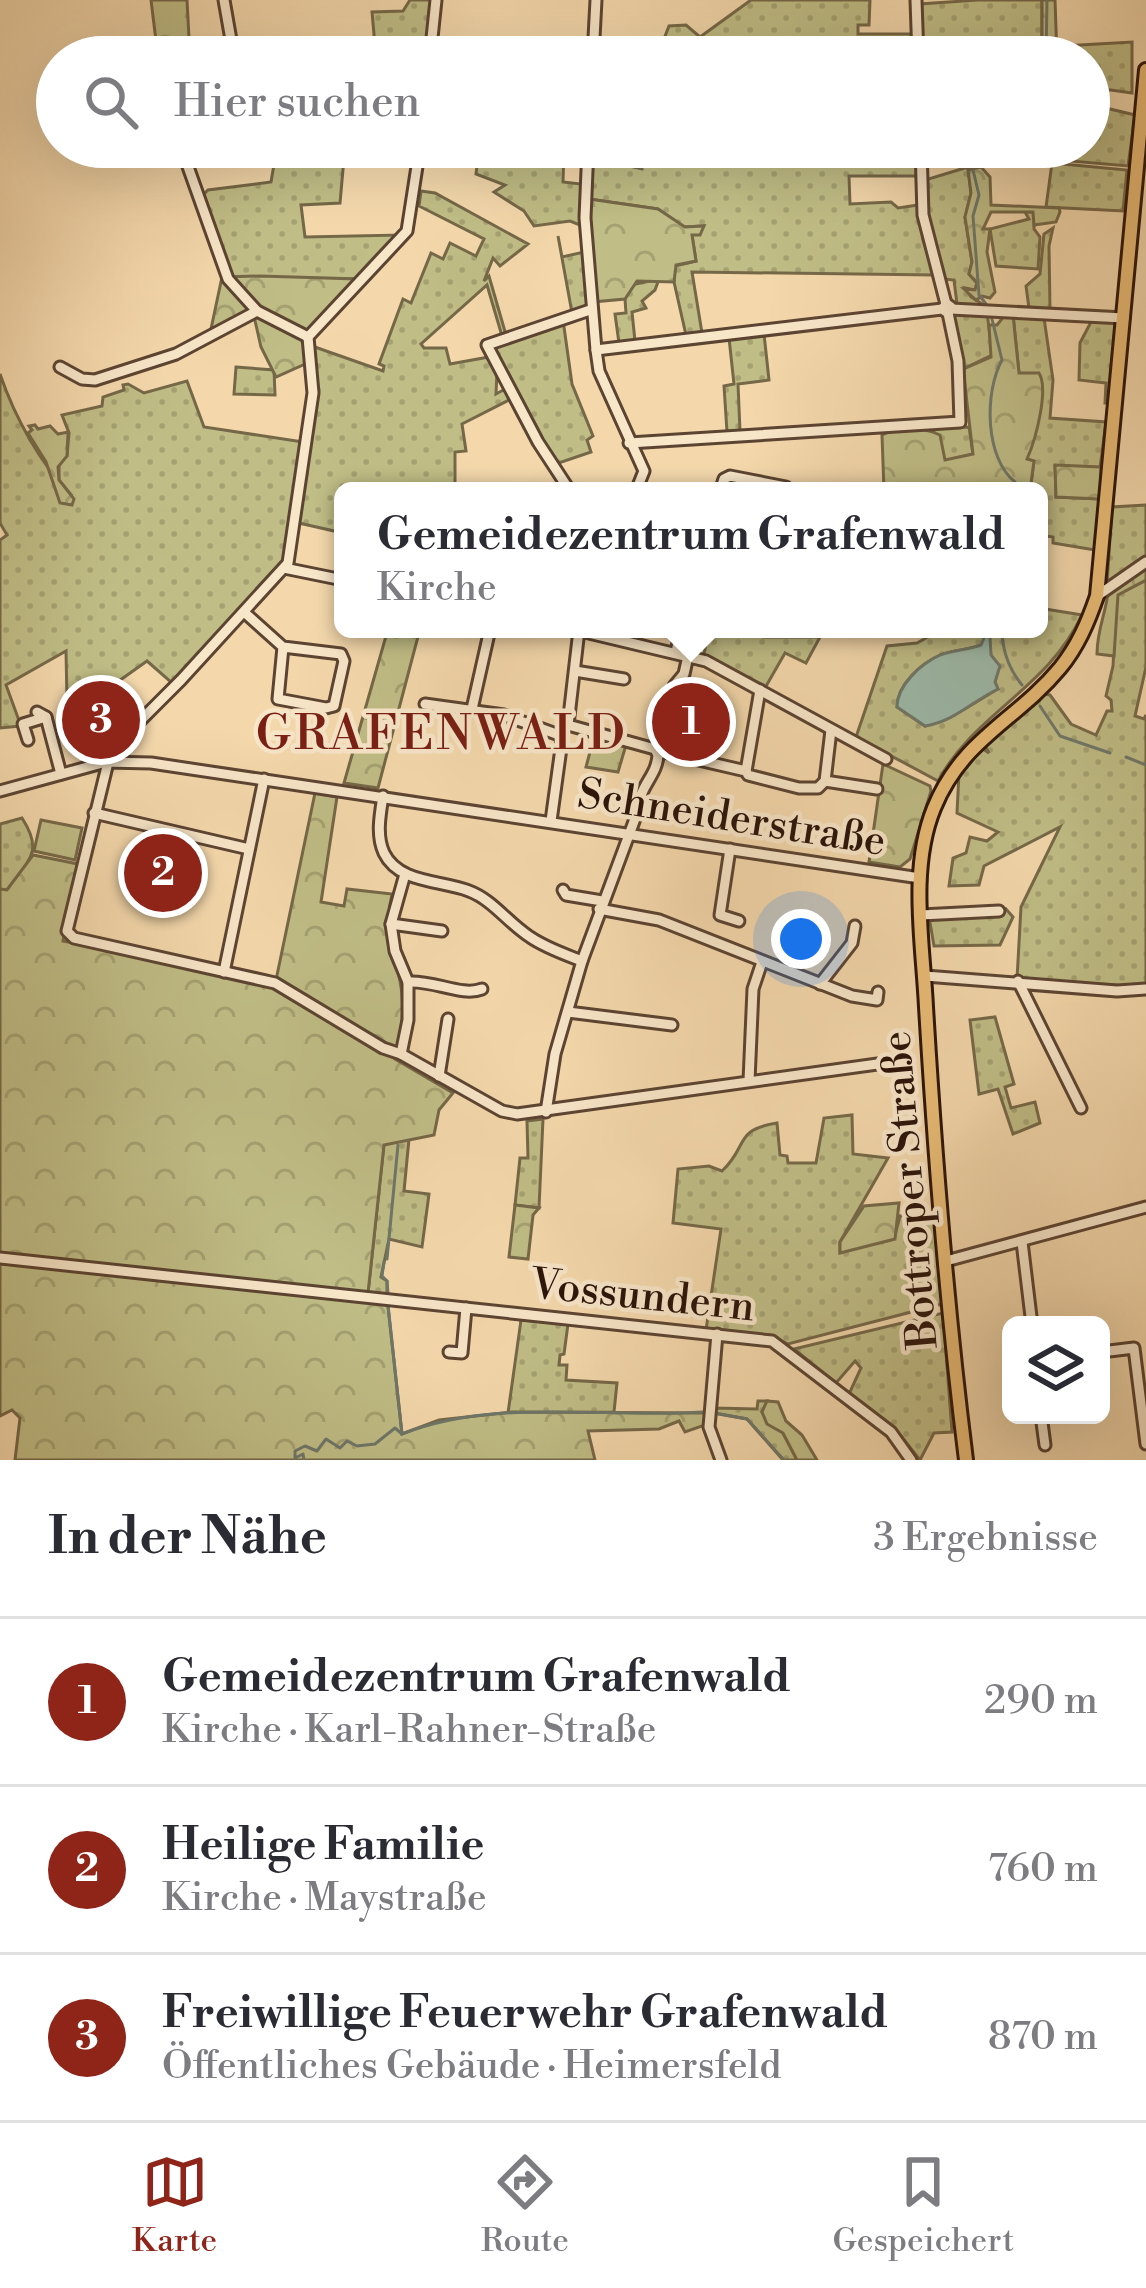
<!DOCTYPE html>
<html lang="de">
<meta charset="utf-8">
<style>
:root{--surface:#fff;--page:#f2f2f3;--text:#2b2b33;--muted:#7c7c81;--line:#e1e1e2;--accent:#8f2418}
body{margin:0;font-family:"Libre Bodoni",serif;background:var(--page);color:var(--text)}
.controls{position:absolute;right:36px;bottom:36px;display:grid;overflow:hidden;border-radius:18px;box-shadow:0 12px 48px #0002}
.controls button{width:108px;height:108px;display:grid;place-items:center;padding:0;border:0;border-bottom:3px solid var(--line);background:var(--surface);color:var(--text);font:60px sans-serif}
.you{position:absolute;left:801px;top:939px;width:42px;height:42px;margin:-30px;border:9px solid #fff;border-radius:50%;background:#1a73e8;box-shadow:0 0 0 18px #1a73e833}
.badge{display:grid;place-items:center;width:78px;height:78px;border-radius:50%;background:var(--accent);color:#fff;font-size:39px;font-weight:700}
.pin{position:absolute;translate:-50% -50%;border:6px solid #fff;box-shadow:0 3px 12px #0006}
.popup{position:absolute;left:334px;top:482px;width:714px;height:156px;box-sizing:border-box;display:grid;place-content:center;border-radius:18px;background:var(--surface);filter:drop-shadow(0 3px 9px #0005);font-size:39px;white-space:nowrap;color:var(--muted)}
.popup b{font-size:45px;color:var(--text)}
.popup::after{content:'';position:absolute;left:50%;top:100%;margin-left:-24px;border:24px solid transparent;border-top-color:var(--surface)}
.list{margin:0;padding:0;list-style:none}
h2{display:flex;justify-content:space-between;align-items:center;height:156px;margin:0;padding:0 48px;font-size:51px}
h2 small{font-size:39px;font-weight:400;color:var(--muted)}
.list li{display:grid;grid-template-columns:78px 1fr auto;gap:36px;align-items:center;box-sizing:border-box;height:168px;padding:0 48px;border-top:3px solid var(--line)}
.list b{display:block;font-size:45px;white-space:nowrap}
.list p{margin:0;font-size:39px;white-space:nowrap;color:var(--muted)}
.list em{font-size:39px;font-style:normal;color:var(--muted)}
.icon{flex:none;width:66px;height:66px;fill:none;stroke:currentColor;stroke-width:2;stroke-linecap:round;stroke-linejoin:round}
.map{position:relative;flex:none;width:1146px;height:1460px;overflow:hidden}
.search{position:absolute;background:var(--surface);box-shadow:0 12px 48px #0002;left:36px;right:36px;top:36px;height:132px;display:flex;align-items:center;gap:30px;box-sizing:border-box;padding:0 42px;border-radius:66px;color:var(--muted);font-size:45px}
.sheet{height:660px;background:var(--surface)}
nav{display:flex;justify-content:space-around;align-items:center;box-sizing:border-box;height:168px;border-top:3px solid var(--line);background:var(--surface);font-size:33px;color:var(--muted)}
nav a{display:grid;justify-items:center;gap:6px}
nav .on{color:var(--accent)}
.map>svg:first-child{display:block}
.grass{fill:url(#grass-dots);stroke:#756848;stroke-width:3;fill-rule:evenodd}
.forest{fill:url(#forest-crowns);stroke:#756848;stroke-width:3}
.park{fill:url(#park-tufts);stroke:#756848;stroke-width:3}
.pitch{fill:#c0bd86;stroke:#756848;stroke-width:3}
.water{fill:#9cbaaa;stroke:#6e776a;stroke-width:3}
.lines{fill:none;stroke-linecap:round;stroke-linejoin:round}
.stream{stroke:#6e776a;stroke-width:3}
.minor-casing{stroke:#5c4432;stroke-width:15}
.major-casing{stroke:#2a1209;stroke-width:18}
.minor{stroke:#f8e6c9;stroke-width:9}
.major{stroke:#eabc76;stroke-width:12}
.labels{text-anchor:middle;stroke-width:9;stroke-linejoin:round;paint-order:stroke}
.street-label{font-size:42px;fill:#2a1209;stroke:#f8e6c9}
.quarter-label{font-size:48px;letter-spacing:3px;fill:#7a1f14;stroke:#f8e6c9}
</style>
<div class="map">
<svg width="1146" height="1460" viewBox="0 0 1146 1460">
<defs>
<pattern id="grass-dots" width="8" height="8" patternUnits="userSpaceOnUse" patternTransform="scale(3)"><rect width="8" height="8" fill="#c0bd86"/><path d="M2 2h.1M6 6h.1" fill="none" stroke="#a5a172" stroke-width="1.8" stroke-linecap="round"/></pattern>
<pattern id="forest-crowns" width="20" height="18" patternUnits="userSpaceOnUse" patternTransform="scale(3)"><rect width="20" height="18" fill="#c0bd86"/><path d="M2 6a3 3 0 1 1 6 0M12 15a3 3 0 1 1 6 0" fill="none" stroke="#a5a172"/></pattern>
<pattern id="park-tufts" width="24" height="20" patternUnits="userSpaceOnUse" patternTransform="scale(3)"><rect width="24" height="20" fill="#c0bd86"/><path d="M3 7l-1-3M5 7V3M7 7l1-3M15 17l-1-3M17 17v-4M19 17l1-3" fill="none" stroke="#a5a172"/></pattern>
</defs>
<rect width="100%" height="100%" fill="#f4d8ac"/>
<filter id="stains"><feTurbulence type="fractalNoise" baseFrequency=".00167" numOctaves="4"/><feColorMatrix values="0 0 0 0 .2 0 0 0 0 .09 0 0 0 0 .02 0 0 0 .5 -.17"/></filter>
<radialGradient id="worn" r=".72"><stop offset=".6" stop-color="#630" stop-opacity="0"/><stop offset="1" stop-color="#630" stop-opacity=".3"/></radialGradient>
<!-- grass -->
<g class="grass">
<path d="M410,0h24l-7,57h-12l-5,-8 -10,-2 -1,10h-23l-4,-45 31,-1z"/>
<path d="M751,0h119l-1,25h-11v9h54v23h-255l12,-31 17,-1 14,12z"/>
<path d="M978,0h64v40l-14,17h-106l-2,-53z"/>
<path d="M1132,42v51l-43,-6v-30h-28l2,-11z"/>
<path d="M1089,104l46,11 -7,51 -70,-6 1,-13h30z"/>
<path d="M277,147h68l-5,56 -39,2 4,32 95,-2 -43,44 -127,-2 -29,-80 7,-7 63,-8z"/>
<path d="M472,147h111l-19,1 -1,34 18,2 -1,41 -10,-4 -36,5 -10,-15 -30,-19 11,-7 -29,-11 1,-8 -7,-3z"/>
<path d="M644,147h273l1,29h-69l1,28 41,-2 7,6 20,-3 5,35 11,35 -242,-3 10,61 -16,2 -12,-53 1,-16 21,-5 -4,-26 10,-9 -18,1 -26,-18 -69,-10 1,-42 52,12z"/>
<path d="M1052,163l75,7 -4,41 -77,-4z"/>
<path d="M968,167l3,26 -6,24 7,45 -3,12 8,9 -2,7 -10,-2 6,9 13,8 -27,-1 -3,-24 -10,-1 -1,-6h-4l-13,-53 -1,-40z"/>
<path d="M421,191l14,2 93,51 -28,22 -7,-8 -9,23 5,-5 17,59 -4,1 -15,-51 -66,59 3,4h22l4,16 39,-7 8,15 -1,22 11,-6 6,10 -51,26 4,27 -11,1v39h-112v42l-44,-10 18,-130 -5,-47 71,25 1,-5 -5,-2 24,-65 8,4 20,-50 12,6 7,-16 26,13 8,-17 -65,-33z"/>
<path d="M1025,212h9v17l6,8 -2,32 -42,-3 -6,-37 39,-10z"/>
<path d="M1053,228l-4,18 1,63 -21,-1 -3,-22 14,-12 4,-40z"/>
<path d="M558,236l4,21 22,-5 3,57 -15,4z"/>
<path d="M659,279l-4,11 -13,11 4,7 -14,4 3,29 -16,2 -4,-29 11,-1 -1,-14 6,-14z"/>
<path d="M987,311l5,44 -29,14 -13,-51 3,-5z"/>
<path d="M1013,315l31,3 9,62 -3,38 56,4 -6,46 -45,-2 1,31 44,2 -5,51 -42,-7v-6l-14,-2v-44h-9l4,-30 -7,-2 14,-55 -22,-31z"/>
<path d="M563,320l9,64 21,52 -6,4 4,12 -38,13 -63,-114 3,-8z"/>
<path d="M1092,320l22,1 1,5 -6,77h-4l1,-20 -27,-3 1,-37z"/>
<path d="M764,334l5,46 -31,4 2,47 -13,1 -3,-46 10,-2 -5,-46z"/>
<path d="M236,367l38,3 1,25 -41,-1z"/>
<path d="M0,374c15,44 40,89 72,122l-13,-16v-18l8,-6 2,-23 -7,-18 40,-9 1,-9 21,-7 -1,-5 5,-1 16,9 43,-12 17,46 99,15 -19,119 -112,122 -25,-22 -73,52 -7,-12 -1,-50 -60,34 15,41 -21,2v-188l7,-5 -7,-12z"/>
<path d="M969,427l4,27 -28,7 -11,-29 -7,-4z"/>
<path d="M1146,505v51l-39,28 5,-77z"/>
<path d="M1146,580v87l-11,49 9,3 2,-4v272l-129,-8 4,-72 39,-80 -76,39 -5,19 -30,1 4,-28 13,-5 4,-16 17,4 11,-9 -41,-19 2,-40 21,-26 9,6 -5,-9 60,-50 6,1 21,29 25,11 11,-24h5l-1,-11 -5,-4 7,-30 4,-71z"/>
<path d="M1039,608l43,7c-34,73 -107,98 -144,166l-82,-44 31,-91 30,-3 25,-14h97zM981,645l18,21 -4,16 3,7c-28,16 -42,28 -73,37l-28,-19c0,-22 24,-44 44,-52 12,-5 27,-5 40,-10z"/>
<path d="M709,629h55v8h56l-14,26 -21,-10 -20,35 -61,-34z"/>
<path d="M22,818c22,34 7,42 -15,72l-7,-1v-65z"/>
<path d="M1006,909l7,8 -13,28 -66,1 -5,-29 73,-3z"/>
<path d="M995,1017l19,67 -9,3 6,21 24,-6 5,21 -27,11 -15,-45 -19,5 -9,-74z"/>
<path d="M852,1115l1,39 35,4 -48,84v10l54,-13 6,-23 35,-3 7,91 -154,40 -15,-7 -67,-7 15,-101 -48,-6 5,-54 31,-3 13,5c27,-25 11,-41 55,-48l3,32 7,1 1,7h28l8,-45z"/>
<path d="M543,1119l-4,89 -24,-3 5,-47h8l-1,-37z"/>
<path d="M409,1139l-5,52 25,3 -7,53 -33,-8 -8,38 6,4v15l-19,-3 16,-149z"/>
<path d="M943,1313l9,119 -18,1 -14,27 -19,-24 -52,-42 12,-26 -6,-7 -19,22 -42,-34z"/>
<path d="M521,1320l47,4 -4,30 -4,1 -1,10h8l-1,15 51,3 -3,29 -106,1z"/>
<path d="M758,1401h9l-5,11 21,21 14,27h-14l-36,-41 -34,-6 1,-5 43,1z"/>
</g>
<!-- forest -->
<g class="forest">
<path d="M151,0h36l3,57h-32z"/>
<path d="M1042,0h13l2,57h-29l14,-18z"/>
<path d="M981,167l9,10 1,28 68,3 1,4 -4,10 -22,3 -1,-13h-42l-8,17h7l-3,23 8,40 -5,6 -8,-2 -6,4 -12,-11 11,1 2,-7 -8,-9 3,-12 -7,-45 6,-24 -3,-23z"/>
<path d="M589,199l69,10 27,18 19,-1 -4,9h-8l4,26 -20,4 -2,17 -37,-1 -12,18 -33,3z"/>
<path d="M260,276l97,3 -52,55v30l-29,13 -15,-30 -8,-35 -42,17 11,-52z"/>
<path d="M1005,315h8l6,58h20c10,16 -3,66 -12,86l7,2 -4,30h-29l-21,-7 -20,7h-76l-2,-56c19,-9 40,-8 58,0l5,25 28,-6 -10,-85 28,-12 -2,-32h8z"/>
<path d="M35,425l3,4 12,-3 8,8 10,-2 -1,24 -9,11 1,13 15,19 -2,6 -12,-2 -14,-41 -18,-29 4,-3 -3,-4z"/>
<path d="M1055,465l46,2 -1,32 -44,-2z"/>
<path d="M1146,566v14l-28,15 -4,61 -17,-2c0,-24 8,-38 11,-61z"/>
<path d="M388,629h32l-42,159 -34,-5z"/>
<path d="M883,764l47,22 1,5 -21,68 -10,8 -31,-5z"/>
<path d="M315,793l22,4 -16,105 23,4 3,-17 45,5c-8,32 1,55 8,87 6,27 1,51 -5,78l58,34 -14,17 -5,25 -50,10 -16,148 15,2 5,12 14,127 37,-14 73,-8 193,1v12l-20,7 -6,-11 -20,8 -71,2 7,29h-580l5,-42 -8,-8 -12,6v-527l7,1 26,-35 45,9 -15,77 213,39z"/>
<path d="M899,1203l-4,36 -55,14v-11l24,-36z"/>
<path d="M515,1205l24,3 -6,7 -5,44 -19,-2z"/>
<path d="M767,1401l11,1 8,19 16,14 15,25h-20l-14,-27 -16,-9 -5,-12z"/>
</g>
<!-- park -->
<path class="park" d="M594,737l32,8 -8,27 -32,-5z"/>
<!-- pitch -->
<path class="pitch" d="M41,820l41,8 -7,32 -41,-9z"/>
<!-- water -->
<path class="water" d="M986,633l4,4 1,18 9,11 -5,16 3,7c-27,13 -43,32 -73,37l-28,-19c0,-22 24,-43 43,-52 13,-5 28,-5 41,-10z"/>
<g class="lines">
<!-- stream -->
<g class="stream">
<path d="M1046,57l1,-57"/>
<path d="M972,147v8"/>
<path d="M973,170l6,25 -6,21 6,79 7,9"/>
<path d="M991,315l11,45c-18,33 -17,98 13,122l1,9"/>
<path d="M1002,629c0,21 7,40 20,56"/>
<path d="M1040,706l20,30 50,17"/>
<path d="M1126,757l20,8"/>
<path d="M387,1259l11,-114"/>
<path d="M384,1262l-2,14 5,5 1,12"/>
<path d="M388,1305l14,129"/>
<path d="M715,1413l32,6 37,41"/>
<path d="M304,1460l-1,-6 -8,4v-7l10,-5 12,5 9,-12 14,9 7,-7 10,5 18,-2 20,-16 7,6c96,-37 201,-15 301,-22"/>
</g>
<!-- minor casing -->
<g class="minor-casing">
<g id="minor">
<path d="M224,0l10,57"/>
<path d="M916,0l2,57"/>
<path d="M430,57l6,-57"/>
<path d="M593,57l3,-57"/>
<path d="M181,147l47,132 29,32 51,26"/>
<path d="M420,147l-13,84 -99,106 5,56 -25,170 -107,117 -70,70 -44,181 7,7 201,45 108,65 18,6 101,57 15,3 382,-53v3"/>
<path d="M588,147l-3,71 11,132 3,21 45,100 -8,20"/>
<path d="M921,147l2,68 23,89"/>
<path d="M951,309l173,9"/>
<path d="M596,350l346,-41 5,-5 4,3 -3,6 -6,-4"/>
<path d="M60,367l22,12 13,1 81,-26 81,-43"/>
<path d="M629,443l331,-21 -2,-61 -10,-48"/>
<path d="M570,491l-32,-49 -51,-97 103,-35"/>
<path d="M720,491l4,-12 6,-3 56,11"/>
<path d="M284,568l59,12"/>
<path d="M1097,596l49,-34"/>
<path d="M244,612l39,35 -5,52 48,9 8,-2 10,-45 -3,-7 -58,-7"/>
<path d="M572,629l134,32 180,98"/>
<path d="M579,630l-11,95 87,24"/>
<path d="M676,652l5,-23"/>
<path d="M575,671l49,8"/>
<path d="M425,704l79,11 55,20 3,6 -11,80"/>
<path d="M472,709l18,-80"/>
<path d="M37,712l9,5 15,57"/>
<path d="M28,740l-5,-16 23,-7"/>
<path d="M661,745l13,-33v-26l10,-12 4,-18"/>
<path d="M664,752l82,19 2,4 51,13h19l7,-7 6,-51"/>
<path d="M746,771l14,-81"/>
<path d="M825,781l52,8"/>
<path d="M0,791l106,-29 45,1 769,115"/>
<path d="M383,796c-3,19 -7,40 1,57 15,31 58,27 85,38 24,9 39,32 61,46 16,11 34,17 52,24"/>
<path d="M94,813l155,36"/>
<path d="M730,849l-10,66 19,6"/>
<path d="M563,890l3,5 36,6"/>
<path d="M599,909l60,11 193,76 25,4 1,-8"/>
<path d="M921,915l78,-4"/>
<path d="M391,924l51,7"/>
<path d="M224,972l40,-193"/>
<path d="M925,976l192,15 29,-2"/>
<path d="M1018,981l63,127"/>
<path d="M408,982c26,-2 54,15 74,7"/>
<path d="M820,984l32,-41 3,-17"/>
<path d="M568,1012l104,13"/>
<path d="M401,1054l7,-34v-38l-13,-31 -4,-27 14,-50"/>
<path d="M439,1076l9,-57"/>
<path d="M749,1081l4,-92 9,-27"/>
<path d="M546,1112l9,-58 27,-93 57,-153c0,-22 18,-32 19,-53l6,-3 -3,-7 -6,4 3,6"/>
<path d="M1022,1242l10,83"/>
<path d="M0,1258l772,83 119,91 20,28"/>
<path d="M946,1261l200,-54"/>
<path d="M717,1334l-8,93 12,33"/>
<path d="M449,1352l13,1 4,-45"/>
<path d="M1101,1352l33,-4 12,96"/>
<path d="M1041,1415l4,30"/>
</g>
</g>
<!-- major casing -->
<g class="major-casing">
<path id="major" d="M966,1460c-19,-150 -31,-302 -40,-453 -3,-64 -17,-138 8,-199 28,-69 82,-87 126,-140 18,-22 28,-46 37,-72l49,-526"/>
</g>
<!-- minor -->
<use href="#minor" class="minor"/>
<!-- major -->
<use href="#major" class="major"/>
</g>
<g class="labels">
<!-- street labels -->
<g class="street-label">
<text transform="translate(732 816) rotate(9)" y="15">Schneiderstraße</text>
<text transform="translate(908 1190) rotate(-95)" y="15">Bottroper Straße</text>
<text transform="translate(643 1294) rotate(6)" y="15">Vossundern</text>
</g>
<!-- quarter labels -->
<g class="quarter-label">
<text x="442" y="749">GRAFENWALD</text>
</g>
</g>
<rect width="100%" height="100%" filter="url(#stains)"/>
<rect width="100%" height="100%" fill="url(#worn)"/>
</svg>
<div class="controls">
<button><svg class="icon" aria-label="layers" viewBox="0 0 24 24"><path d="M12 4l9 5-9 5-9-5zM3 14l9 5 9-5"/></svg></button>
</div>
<div class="you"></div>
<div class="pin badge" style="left:691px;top:722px">1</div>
<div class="popup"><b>Gemeidezentrum Grafenwald</b>Kirche</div>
<div class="pin badge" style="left:163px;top:873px">2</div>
<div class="pin badge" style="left:101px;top:720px">3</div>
<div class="search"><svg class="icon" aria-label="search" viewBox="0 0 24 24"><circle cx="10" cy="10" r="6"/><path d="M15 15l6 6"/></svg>Hier suchen</div>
</div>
<section class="sheet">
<h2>In der Nähe<small>3 Ergebnisse</small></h2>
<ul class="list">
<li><span class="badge">1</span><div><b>Gemeidezentrum Grafenwald</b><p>Kirche · Karl-Rahner-Straße</p></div><em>290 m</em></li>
<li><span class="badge">2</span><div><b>Heilige Familie</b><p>Kirche · Maystraße</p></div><em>760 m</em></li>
<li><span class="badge">3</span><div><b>Freiwillige Feuerwehr Grafenwald</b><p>Öffentliches Gebäude · Heimersfeld</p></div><em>870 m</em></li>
</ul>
</section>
<nav>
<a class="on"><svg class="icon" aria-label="map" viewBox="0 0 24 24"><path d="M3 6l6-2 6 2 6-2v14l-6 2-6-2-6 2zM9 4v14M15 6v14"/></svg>Karte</a>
<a><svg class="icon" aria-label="directions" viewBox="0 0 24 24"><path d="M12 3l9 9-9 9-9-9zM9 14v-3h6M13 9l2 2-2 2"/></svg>Route</a>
<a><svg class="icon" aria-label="saved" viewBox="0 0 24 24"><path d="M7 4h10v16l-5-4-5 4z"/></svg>Gespeichert</a>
</nav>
